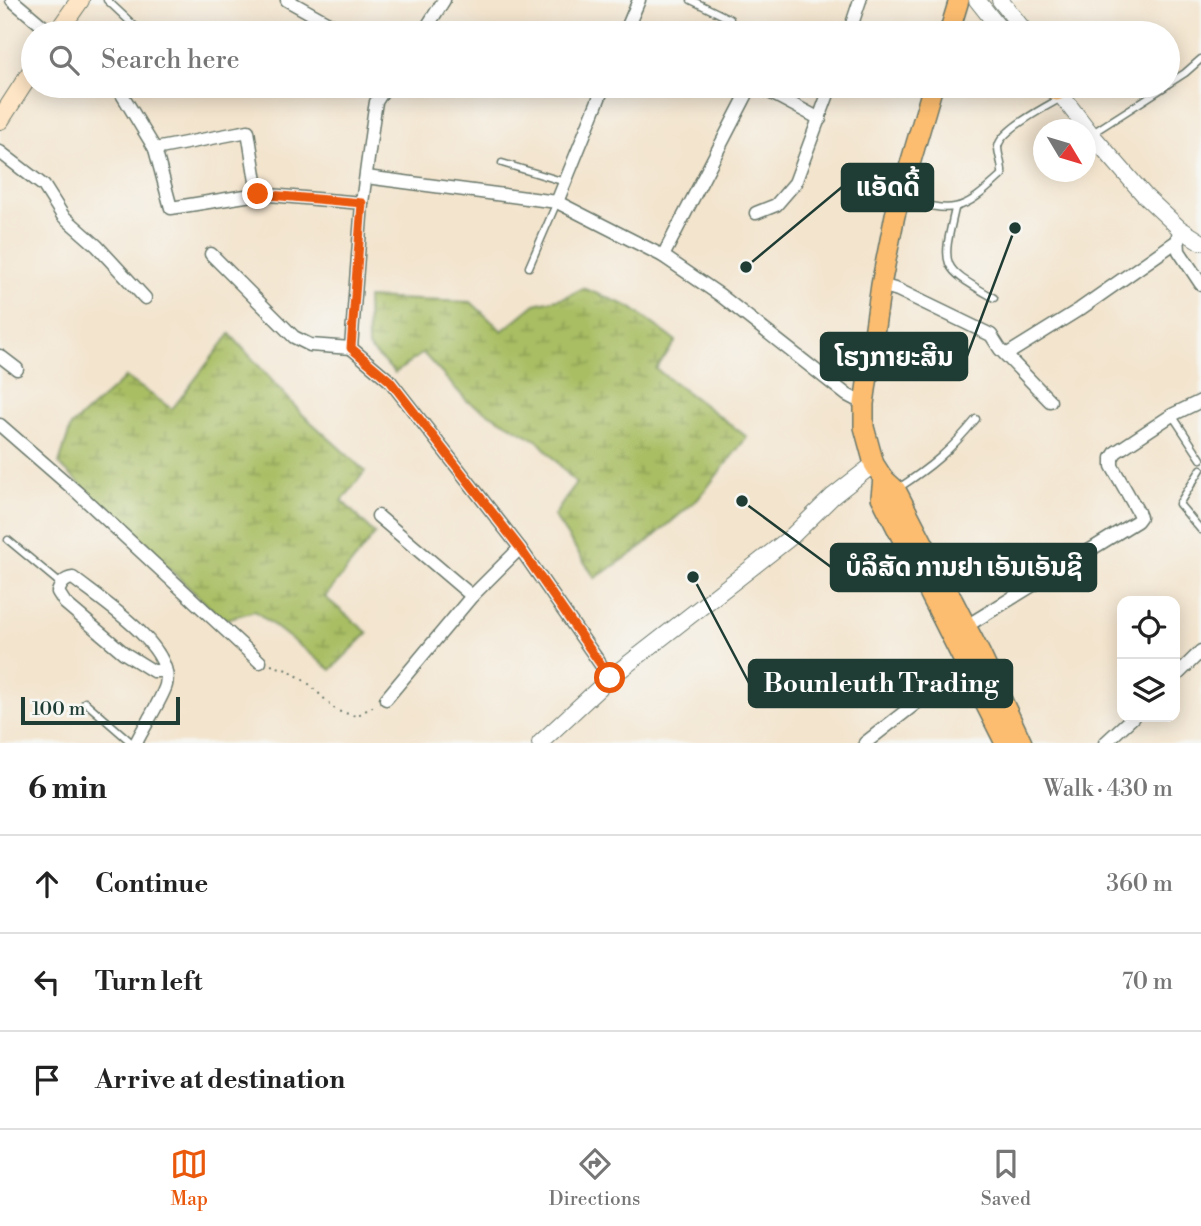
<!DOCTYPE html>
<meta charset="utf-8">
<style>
:root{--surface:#fff;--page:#f6f6f6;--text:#222;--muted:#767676;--line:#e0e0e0;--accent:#ea580c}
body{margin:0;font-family:"Libre Bodoni","Noto Sans Lao",serif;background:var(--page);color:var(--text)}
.controls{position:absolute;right:21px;bottom:21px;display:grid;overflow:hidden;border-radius:14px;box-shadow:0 4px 18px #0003}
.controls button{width:63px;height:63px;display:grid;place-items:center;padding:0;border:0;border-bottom:2px solid var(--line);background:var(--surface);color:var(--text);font:35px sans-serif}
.compass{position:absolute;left:1033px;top:119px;width:63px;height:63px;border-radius:50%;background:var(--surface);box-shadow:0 4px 18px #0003;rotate:128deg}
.scale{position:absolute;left:21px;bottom:18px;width:159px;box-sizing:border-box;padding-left:7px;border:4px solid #1f3d34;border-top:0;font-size:19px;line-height:24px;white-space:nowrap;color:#1f3d34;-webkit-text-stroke:5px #f6f6f2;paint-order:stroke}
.stop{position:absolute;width:21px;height:21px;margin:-16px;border:5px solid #ea580c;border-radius:50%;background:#fff}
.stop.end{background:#ea580c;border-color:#fff;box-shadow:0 2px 7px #0008}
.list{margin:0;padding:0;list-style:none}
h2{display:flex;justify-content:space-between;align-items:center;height:91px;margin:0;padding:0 28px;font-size:30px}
h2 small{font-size:23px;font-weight:400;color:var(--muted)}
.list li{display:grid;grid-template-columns:46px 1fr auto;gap:21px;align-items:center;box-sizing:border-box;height:98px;padding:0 28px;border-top:2px solid var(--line)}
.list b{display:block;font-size:26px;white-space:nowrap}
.list em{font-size:23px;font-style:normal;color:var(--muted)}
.icon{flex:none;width:38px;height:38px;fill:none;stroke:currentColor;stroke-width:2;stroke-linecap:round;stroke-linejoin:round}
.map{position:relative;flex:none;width:1201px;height:743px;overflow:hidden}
.search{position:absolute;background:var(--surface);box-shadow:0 4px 18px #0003;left:21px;right:21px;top:21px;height:77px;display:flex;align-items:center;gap:18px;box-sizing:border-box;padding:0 24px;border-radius:38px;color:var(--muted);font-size:26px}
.sheet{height:385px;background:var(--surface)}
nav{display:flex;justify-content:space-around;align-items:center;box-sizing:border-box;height:98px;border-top:2px solid var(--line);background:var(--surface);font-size:19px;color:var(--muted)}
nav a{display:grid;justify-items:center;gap:4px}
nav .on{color:var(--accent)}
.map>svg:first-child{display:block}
.wetland{fill:url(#wetland-marsh);stroke:#647e4c;stroke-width:2}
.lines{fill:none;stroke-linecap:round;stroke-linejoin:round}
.service-casing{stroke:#69776a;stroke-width:9}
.minor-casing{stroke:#69776a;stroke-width:15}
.tertiary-casing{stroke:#69776a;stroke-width:18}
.secondary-casing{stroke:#69776a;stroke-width:20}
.primary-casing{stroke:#69776a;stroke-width:22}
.path{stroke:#69776a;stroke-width:2;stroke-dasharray:2 5;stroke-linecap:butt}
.service{stroke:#fff;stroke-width:6}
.minor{stroke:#fff;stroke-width:12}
.tertiary{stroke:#fff;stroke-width:16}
.secondary{stroke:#fee5c5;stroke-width:18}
.primary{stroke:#fcbd6f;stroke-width:19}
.route{stroke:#ea580c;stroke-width:9}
.leader{fill:none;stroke:#1f3d34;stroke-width:2.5}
.callout-dot{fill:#1f3d34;stroke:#f6f6f2;stroke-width:2.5}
.callout{fill:#1f3d34;stroke:#1f3d34;stroke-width:2.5}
.callout-label{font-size:26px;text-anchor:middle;font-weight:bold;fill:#fff}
</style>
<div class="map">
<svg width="1201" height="743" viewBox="0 0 1201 743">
<defs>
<pattern id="wetland-marsh" width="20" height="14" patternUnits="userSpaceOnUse" patternTransform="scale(1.75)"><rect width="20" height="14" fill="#a9be63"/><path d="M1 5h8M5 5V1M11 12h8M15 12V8" fill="none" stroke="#899c52"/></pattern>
</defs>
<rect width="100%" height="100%" fill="#f6f6f2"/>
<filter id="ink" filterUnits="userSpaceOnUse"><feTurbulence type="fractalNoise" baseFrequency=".0143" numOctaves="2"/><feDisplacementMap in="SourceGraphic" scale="14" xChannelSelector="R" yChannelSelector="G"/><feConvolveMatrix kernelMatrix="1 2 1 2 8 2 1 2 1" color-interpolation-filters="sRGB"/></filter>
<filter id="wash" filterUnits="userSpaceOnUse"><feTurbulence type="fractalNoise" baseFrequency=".00686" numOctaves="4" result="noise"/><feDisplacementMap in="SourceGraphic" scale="28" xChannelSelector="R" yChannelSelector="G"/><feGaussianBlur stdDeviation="1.57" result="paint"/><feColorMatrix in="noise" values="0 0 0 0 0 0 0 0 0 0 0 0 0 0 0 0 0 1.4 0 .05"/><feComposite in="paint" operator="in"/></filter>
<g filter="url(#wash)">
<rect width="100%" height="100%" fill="#f3e4cd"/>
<!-- wetland -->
<g class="wetland">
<path d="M583,288l47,19 46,34 -20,28 91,68 -49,62 -60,51 -43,28 -41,-62 22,-33 -38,-42 -71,-40 -44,-48 -28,20 -27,-26 -1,-49 104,4 31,29 33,-27 31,-7z"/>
<path d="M230,334l71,79 64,58 -23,30 33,33 -50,63 43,36 -37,37 -76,-59 -32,9 -164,-156 12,-38 55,-49 46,32z"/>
</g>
</g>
<g filter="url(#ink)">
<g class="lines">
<!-- service casing -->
<g class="service-casing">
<g id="service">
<path d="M107,0l35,33"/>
<path d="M691,0l39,19"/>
<path d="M1168,84l17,-11 16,-14"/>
<path d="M1091,134l75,-48"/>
<path d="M502,163l63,19"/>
<path d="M901,198c53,16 60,15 101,-23 1,-10 -4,-19 -4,-28 2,-17 49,-41 63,-49"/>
<path d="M955,209c-14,60 -14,58 39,89"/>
<path d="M529,267l28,-65"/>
<path d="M1172,415l29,44"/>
<path d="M1201,469l-22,35 22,26"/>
<path d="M897,489c34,-22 53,-38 79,-70"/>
<path d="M8,540l53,44"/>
<path d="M85,702l47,41"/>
</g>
</g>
<!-- minor casing -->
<g class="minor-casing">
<g id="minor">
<path d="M12,0l39,33"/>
<path d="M287,0l59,33"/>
<path d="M66,20l11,13"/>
<path d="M423,33l21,-33"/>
<path d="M625,33l14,-33"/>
<path d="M849,33l11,-33"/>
<path d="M117,86l38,63 16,59 87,-14 104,9"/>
<path d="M386,86l-10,16 -2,12 -12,89 -11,145 39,33 130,167 90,130"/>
<path d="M758,86l62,33"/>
<path d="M155,149l93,-18 10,63"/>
<path d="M0,152l44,34 19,30 34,30 48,52"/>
<path d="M366,177l191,25 106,54 57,39 127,100 17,9"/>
<path d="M557,202l47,-116"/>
<path d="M756,213l20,-8 19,-22 36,-97"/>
<path d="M1178,235l1,16 22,33"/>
<path d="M211,254l83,83 16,8 41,3"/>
<path d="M663,256l88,-170"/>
<path d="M881,285l17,5 93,45 9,14 50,52"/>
<path d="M1006,355l74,-46 97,-68"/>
<path d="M0,356l17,13"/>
<path d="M0,425l78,68 182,169"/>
<path d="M378,516l94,80"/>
<path d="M965,627l172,-106 3,-4 -2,-5 -26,-46v-8l4,-6 56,-37 29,-14"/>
<path d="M1175,677l26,-26"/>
<path d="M386,699l86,-103 48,-48"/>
<path d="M136,743c6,-13 27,-46 30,-58 9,-39 -67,-86 -93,-107 -9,1 -12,6 -15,14l7,11 59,50 29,18h12"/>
<path d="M865,743l105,-82"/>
<path d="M1105,743l28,-26"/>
</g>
</g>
<!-- tertiary casing -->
<g class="tertiary-casing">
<g id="tertiary">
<path d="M977,0l26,33"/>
<path d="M1000,0l26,33"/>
<path d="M1054,86l37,48 54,62 34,32 22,14"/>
<path d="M540,743l70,-65 181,-141 42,-41 41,-32"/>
</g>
</g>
<!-- secondary casing -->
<g class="secondary-casing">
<g id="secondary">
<path d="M57,33l23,-33"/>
<path d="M0,120l33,-51"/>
</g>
</g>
<!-- primary casing -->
<g class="primary-casing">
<g id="primary">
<path d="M949,33l10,-33"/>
<path d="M933,86l-38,129 -14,70 -17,119v23l10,37 9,14 13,12 84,163 42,90"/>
<path d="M1050,86l7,5"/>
<path d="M883,478l-2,19 124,246"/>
</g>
</g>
<!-- path -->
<path class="path" d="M271,665l19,6 19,13 28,27 19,5 20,-11"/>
<!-- service -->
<use href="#service" class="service"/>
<!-- minor -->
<use href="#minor" class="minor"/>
<!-- tertiary -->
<use href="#tertiary" class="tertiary"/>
<!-- secondary -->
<use href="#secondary" class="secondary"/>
<!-- primary -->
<use href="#primary" class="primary"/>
</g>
</g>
<g class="lines" filter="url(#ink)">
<!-- route -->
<path class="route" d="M258,194l104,9 -11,145 39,33 130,167 90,130"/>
</g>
<!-- callouts -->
<path class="leader" d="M746 267L842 187M1015 228L967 356M742 501L831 567M693 577L749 683"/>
<g class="callout-dot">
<circle cx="746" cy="267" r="7"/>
<circle cx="1015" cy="228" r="7"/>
<circle cx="742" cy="501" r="7"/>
<circle cx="693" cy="577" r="7"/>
</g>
<g class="callout">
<rect x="842" y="164" width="91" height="47" rx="7"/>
<rect x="821" y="333" width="146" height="47" rx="7"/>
<rect x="831" y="544" width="265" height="47" rx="7"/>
<rect x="749" y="660" width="263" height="47" rx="7"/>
</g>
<g class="callout-label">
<text x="888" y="196">ແອັດດີ້</text>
<text x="894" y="366">ໂຮງກາຍະສີນ</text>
<text x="964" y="576">ບໍລິສັດ ການຢາ ເອັນເອັນຊີ</text>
<text x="881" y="692">Bounleuth Trading</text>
</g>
</svg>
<div class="controls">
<button><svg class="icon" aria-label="locate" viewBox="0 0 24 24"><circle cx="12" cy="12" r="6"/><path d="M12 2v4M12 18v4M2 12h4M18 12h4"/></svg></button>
<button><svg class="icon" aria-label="layers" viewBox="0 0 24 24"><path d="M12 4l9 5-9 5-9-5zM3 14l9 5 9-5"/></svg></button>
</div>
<svg class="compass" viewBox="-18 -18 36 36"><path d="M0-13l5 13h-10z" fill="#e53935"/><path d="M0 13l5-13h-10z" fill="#767676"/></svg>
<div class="scale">100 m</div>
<div class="stop" style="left:610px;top:678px"></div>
<div class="stop end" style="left:258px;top:194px"></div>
<div class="search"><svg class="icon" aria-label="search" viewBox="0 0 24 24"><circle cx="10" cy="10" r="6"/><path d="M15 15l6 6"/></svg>Search here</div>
</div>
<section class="sheet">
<h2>6 min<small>Walk · 430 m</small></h2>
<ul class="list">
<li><svg class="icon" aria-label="ahead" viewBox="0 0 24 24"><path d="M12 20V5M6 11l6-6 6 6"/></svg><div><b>Continue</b></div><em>360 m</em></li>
<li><svg class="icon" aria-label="left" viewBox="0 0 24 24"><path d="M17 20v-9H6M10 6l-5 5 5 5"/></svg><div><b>Turn left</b></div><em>70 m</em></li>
<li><svg class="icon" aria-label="arrive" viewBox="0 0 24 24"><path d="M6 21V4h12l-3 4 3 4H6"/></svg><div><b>Arrive at destination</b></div></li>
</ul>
</section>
<nav>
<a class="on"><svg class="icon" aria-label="map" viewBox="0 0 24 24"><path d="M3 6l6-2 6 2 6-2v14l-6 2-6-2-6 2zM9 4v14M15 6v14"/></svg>Map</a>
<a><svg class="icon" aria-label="directions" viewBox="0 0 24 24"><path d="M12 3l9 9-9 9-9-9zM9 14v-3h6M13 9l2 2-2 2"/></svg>Directions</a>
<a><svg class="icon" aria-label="saved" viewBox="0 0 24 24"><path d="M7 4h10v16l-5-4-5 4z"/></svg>Saved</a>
</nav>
